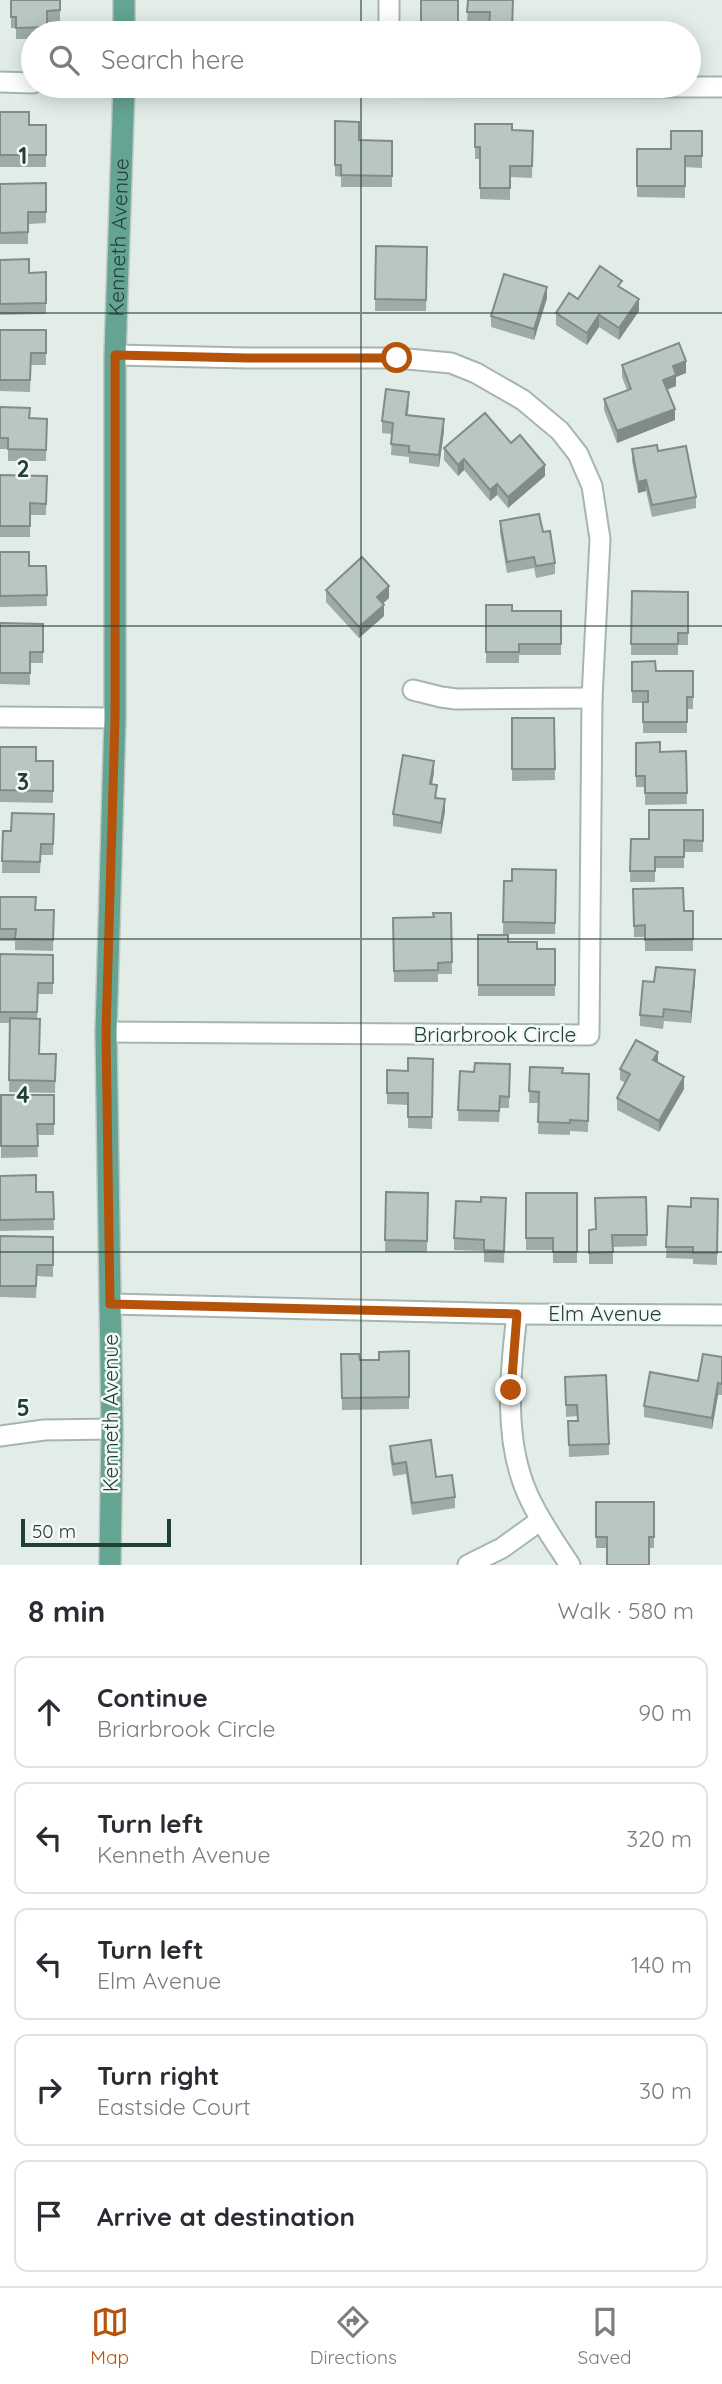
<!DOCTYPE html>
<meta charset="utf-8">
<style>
:root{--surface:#fff;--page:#f2f2f3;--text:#2b2b33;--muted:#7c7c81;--line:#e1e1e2;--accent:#b45309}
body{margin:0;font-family:Quicksand,sans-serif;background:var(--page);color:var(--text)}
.scale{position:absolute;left:21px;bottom:18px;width:150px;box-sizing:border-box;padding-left:7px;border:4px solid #223f36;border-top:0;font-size:19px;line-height:24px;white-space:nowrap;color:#223f36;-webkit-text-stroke:5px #f3f9f6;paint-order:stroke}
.stop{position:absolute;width:21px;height:21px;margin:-16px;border:5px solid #b45309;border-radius:50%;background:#fff}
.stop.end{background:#b45309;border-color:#fff;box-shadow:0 2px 7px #0008}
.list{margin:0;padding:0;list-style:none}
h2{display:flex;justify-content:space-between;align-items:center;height:91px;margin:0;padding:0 28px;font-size:30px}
h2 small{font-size:23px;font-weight:400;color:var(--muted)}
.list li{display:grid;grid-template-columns:46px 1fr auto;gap:21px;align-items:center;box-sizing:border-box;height:112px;margin:0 14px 14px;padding:0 14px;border:2px solid var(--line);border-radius:14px}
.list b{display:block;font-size:26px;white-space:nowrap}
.list p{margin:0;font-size:23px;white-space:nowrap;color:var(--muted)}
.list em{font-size:23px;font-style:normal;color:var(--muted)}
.icon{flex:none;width:38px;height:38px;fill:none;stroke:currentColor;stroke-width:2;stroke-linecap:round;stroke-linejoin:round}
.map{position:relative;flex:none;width:722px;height:1565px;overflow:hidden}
.search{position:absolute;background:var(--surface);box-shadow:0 4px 18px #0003;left:21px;right:21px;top:21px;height:77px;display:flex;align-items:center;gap:18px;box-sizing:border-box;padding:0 24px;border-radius:38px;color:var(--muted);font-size:26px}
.sheet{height:721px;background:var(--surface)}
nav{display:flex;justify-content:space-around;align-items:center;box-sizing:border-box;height:98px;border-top:2px solid var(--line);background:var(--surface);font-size:19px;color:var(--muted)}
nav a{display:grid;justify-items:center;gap:4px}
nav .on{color:var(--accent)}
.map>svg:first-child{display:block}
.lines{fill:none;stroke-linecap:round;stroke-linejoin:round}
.minor-casing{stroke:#a5b5af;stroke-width:23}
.major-casing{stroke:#c1c9c7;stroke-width:24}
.minor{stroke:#fff;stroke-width:19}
.major{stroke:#65a492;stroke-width:21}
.wall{fill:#9eaca6}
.shaded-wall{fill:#818c87}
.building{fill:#b8c8c1;stroke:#818c87;stroke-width:2}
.route{stroke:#b45309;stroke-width:9}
.grid{fill:none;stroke:#223f36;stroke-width:2;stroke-opacity:0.55}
.labels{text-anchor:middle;stroke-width:5;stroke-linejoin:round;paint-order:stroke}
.street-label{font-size:21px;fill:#223f36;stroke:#f3f9f6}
.grid-label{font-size:23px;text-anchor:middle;font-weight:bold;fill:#223f36;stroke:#f3f9f6;stroke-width:5;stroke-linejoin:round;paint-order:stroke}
</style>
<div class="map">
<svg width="722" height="1565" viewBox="0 0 722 1565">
<rect width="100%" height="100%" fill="#e2ede8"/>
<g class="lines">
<!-- minor casing -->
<g class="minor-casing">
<g id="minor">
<path d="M389,33v-33"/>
<path d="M0,82l33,1"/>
<path d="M109,86l613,1"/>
<path d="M413,690l28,7 15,2 136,-1"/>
<path d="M0,717l115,1"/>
<path d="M106,1032l483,3 3,-337 8,-159 -8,-53 -14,-32 -18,-23 -37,-31 -47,-27 -25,-10 -54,-5h-150l-132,-3"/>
<path d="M110,1304l407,10 205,1"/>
<path d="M517,1314c-7,59 -14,126 11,181 11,25 27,47 42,70"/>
<path d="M0,1436l44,-6 68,-1"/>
<path d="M468,1565l34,-17 39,-28"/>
</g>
</g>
<!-- major casing -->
<g class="major-casing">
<g id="major">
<path d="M124,0v33"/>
<path id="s1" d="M110,1565l2,-136 -6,-397 9,-314v-363l9,-269"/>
</g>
</g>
<!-- minor -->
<use href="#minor" class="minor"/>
<!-- major -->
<use href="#major" class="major"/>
</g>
<!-- wall -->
<g class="wall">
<path d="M11,0h49v22h-13v11h-14v6h-17v-11h-5z"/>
<rect x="421" y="0" width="37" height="33"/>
<path d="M468,0h45v33h-24v-9l-22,-1z"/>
<path d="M0,112l29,13h17v42h-46z"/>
<path d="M335,121l24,19 33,1v46h-51v-10l-6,-1z"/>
<path d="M475,124l37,6 21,1 -1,47 -22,-1v23l-30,-1v-40h-5z"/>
<path d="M702,131v37l-17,-1v31l-48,-1v-48h34z"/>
<path d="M46,183v40l-18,1v20h-28v-60z"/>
<path d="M376,246l51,1 -1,64h-51z"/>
<path d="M0,260l29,13 17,-1v42l-46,1z"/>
<path d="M622,288l17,23 -20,29 -20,-13 -12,18 -31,-20v-12l22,-14z"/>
<path d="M547,298l-13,42 -43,-13v-11z"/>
<path d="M0,330h46v35h-15l-1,27 -30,-1z"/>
<path d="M622,365l64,8 -10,4v9l-9,4 8,30 -58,23 -13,-33v-11l23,-9 -5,-13z"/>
<path d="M409,403l-1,12 36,16 -5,36 -30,-4v-6l-18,-2 1,-21 -10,-1v-12z"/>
<path d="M0,407l29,11 18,1 -1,42h-38v-12h-8z"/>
<path d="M511,443l34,33 -37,32 -11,-13 -7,6 -26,-31 -6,6 -14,-16v-12z"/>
<path d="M632,449l26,2 38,46v11l-44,9 -6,-26 -8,2 -6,-32z"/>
<path d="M0,475l47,1 -1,39h-16v22h-30z"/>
<path d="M500,521l43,11 12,31v11l-19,4 -2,-10 -27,5 -7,-40z"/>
<path d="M0,552l29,14h17l1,40 -47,1z"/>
<path d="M326,590l63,8 -6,5 1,13 -25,22 -33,-36z"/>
<path d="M632,591l56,1v53h-10v10h-47z"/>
<path d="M486,605l26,6h49v44h-42v8h-33z"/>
<path d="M0,623l43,1v39h-13v22l-30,-1z"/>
<path d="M632,662l24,9h37v38h-6v24h-44v-30h-11z"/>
<path d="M512,718h42l1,62 -43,1z"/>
<path d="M636,743l24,9 26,-1 1,53 -42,1v-18h-9z"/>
<path d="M0,747l36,14h17v42l-53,-1z"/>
<path d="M434,772l-2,12 5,14 8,13 -4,23 -48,-8v-12z"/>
<path d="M703,810v42h-19v16h-29v14h-25l1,-43h18z"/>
<path d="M54,814l-1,41h-12l-1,18h-38l1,-42h8z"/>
<path d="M556,870l-1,64h-52l1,-53h8z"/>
<path d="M633,889l51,22h9v40h-48v-14h-11z"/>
<path d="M0,897l36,13h18l-1,41 -38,-1v-9h-15z"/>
<path d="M451,913l1,61h-14v8h-44l-1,-64 41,-1z"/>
<path d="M478,935l59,14h18v47h-77z"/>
<path d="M0,954l53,1v39h-15l-1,25 2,35h17l-1,39 -46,-1 1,-69h-10z"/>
<path d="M695,981l-4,42 -27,-2 -1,8 -23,-3v-11l14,-33z"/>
<path d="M433,1059l-1,70 -24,-1v-23l-21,-1v-34l21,1z"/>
<path d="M658,1063l26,26 -25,43 -42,-22v-12l9,-15 -6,-3v-11z"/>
<path d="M510,1064l-1,44h-9l-1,14 -41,-1 2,-50 14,1z"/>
<path d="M530,1067l32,6 27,1 -1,58 -18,-1v4l-32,-1 1,-31h-10z"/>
<path d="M1,1095h53v40h-17l1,22 -37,1z"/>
<path d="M0,1176l36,16h17l1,38 -54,1z"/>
<path d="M386,1192l42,1 -1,59h-42z"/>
<path d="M526,1193h51v70h-24v-13h-27z"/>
<path d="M646,1197l1,49 -34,1v17h-24v-34l7,-1z"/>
<path d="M506,1198l-2,65 -20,-1v-11l-30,-1v-12l27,-36z"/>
<path d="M718,1199l-1,66 -24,-1v-5l-27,-1 2,-52 23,1z"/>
<path d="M0,1236l53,1v40l-16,-1 -1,22 -36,-1z"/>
<path d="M409,1351v58l-67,1 -1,-56 19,6h19z"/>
<path d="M722,1357v38h-4l-6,34 -68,-12v-11l54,-25z"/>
<path d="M565,1377l44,67v11l-40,2 -1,-36h9v-5l-11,1z"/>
<path d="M390,1446l65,51v11l-43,7 -6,-41 -13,2 -3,-18z"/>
<rect x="596" y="1502" width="58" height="46"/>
</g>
<!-- shaded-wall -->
<g class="shaded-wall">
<path d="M547,287v11l-13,42v-11z"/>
<path d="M639,299v12l-20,29v-12z"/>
<path d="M599,315v12l-12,18v-12z"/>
<path d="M686,361v12l-10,4v9l-13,5v-11l10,-14z"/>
<path d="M675,409v11l-58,23v-12z"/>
<path d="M444,419v12l-5,36v-12z"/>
<path d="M464,459v11l-6,6v-11z"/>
<path d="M545,465v11l-37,32v-11z"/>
<path d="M646,480v11l-8,2v-11z"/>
<path d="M497,484v11l-7,6v-11z"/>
<path d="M389,586v12l-12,11v-12z"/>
<path d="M384,605v11l-25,22v-11z"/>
<path d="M434,761v11l-4,23v-11z"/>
<path d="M445,799v12l-4,23v-11z"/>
<path d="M695,970v11l-4,42v-11z"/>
<path d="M658,1052v12l-5,-4z"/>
<path d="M684,1077v12l-25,43v-11z"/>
<path d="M718,1383v12l-6,34v-11z"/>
</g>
<!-- building -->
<g class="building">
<path d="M11,0h49v10l-13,1v16l-31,1v-11h-5z"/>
<path d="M421,0h37v25l-37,-1z"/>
<path d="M468,0h45l-1,30 -23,-1 1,-17h-23z"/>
<path d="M0,112h29v13h17v30h-46z"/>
<path d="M335,121l24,1v18l33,1v35l-51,-1v-10h-6z"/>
<path d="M475,124h37v6l21,1 -1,35h-22v22h-30v-41h-5z"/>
<path d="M671,131h31v25h-17v30h-48v-37h34z"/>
<path d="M46,183v29h-18v20l-28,1v-49z"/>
<path d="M376,246l51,1 -1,53 -51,-1z"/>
<path d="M29,259v14l17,-1v31l-46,1v-44z"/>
<path d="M600,266l22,15 -4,5 21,13 -20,29 -20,-13 -12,18 -31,-20 13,-20 9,6z"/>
<path d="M504,274l43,13 -13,42 -43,-13z"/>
<path d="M0,330h46v23h-15l-1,27h-30z"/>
<path d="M679,343l7,18 -13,5 3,9 -13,5 12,29 -58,22 -13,-32 27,-10 -9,-24z"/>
<path d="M386,389l23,3 -3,23 38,4 -5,36 -30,-3v-6l-18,-2 2,-21 -11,-2z"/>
<path d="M0,407l30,1 -1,10 18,1 -1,31 -38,-1v-11h-8z"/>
<path d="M485,413l26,30 9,-8 25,30 -37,32 -11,-13 -7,6 -26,-31 -6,6 -14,-17z"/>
<path d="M657,445l1,6 28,-5 10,51 -44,8 -6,-25 -8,2 -6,-33z"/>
<path d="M0,475l47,1 -1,28 -16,-1v23h-30z"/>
<path d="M539,514l4,18 7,-1 5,32 -19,3 -2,-9 -27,5 -7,-41z"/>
<path d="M0,552h29v14h17l1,29 -47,1z"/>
<path d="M362,557l27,29 -12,11 7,8 -25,22 -33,-37z"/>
<path d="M632,591l56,1v41h-10v11h-47z"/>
<path d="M486,605h26v6h49v33h-42v8h-33z"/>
<path d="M0,623l43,1v28h-13v21h-30z"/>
<path d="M655,661l1,10h37v26h-6v25h-44v-20h5v-11h-16v-29z"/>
<path d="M512,718h42l1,51h-43z"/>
<path d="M660,742v10l26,-1 1,42h-42v-17h-9v-33z"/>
<path d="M0,747h36v14h17v30l-53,-1z"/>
<path d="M403,755l31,6 -4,23 7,1 -2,13 10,1 -4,24 -48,-9z"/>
<path d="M649,810h54v31l-19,-1v17h-29v14h-25l1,-32h18z"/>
<path d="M12,813l42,1 -1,30h-12l-1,18 -38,-1 1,-30h8z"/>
<path d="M512,869l44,1 -1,53 -52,-1 1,-41h8z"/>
<path d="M683,888l1,23h9v28l-48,1v-15l-11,1 -1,-37z"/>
<path d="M0,897h36l-1,13h19l-1,30 -38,-1 1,-10h-16z"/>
<path d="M433,913h18l1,49 -14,1v7l-44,1 -1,-53 41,-1z"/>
<path d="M478,935h30v7h29v7h18v36h-77z"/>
<path d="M0,954l53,1v28h-15l-1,29h-37z"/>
<path d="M656,967l39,3 -4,42 -27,-3 -1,8 -23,-2 3,-34 11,1z"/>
<path d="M10,1018l30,1 -1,35h17l-1,27 -46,-1z"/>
<path d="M636,1040l22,12 -5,8 31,17 -25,44 -42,-23 13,-24 -10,-5z"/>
<path d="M408,1058l25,1 -1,58h-24v-24h-21v-23l21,1z"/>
<path d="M475,1063l35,1 -1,33 -9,-1 -1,15 -41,-1 2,-39 14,1z"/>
<path d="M530,1067l33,1 -1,5 27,1 -1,47 -18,-1v3l-32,-1 1,-30 -10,-1z"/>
<path d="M1,1095h53v29h-17l1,22h-37z"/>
<path d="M36,1175v17h17l1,27 -54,1v-44z"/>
<path d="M386,1192l42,1 -1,48 -42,-1z"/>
<path d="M526,1193h51v59h-24v-14h-27z"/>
<path d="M481,1197l25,1 -2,53 -20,-1v-10l-30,-2 2,-37 25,1z"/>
<path d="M646,1197l1,38h-35l1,17 -24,1v-23l7,-1 -1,-31z"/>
<path d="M691,1198l27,1 -1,54h-24v-6h-27l2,-41 23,1z"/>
<path d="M0,1236l53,1v28h-16l-1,21h-36z"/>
<path d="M409,1351v46l-67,1 -1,-44h18l1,6h19v-8z"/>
<path d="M703,1354l19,3v27l-4,-1 -6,35 -68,-12 6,-34 48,9z"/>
<path d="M606,1375l3,69 -40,1 -1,-24h10l-1,-16h-11l-1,-28z"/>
<path d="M431,1440l5,37 16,-2 3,22 -43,6 -6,-41 -13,2 -3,-18z"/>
<path d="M596,1502h58v35h-5v28h-42v-28h-11z"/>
</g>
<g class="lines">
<!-- route -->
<path class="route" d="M397,358h-150l-132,-3v363l-9,314 4,272 407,10 -6,76"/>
</g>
<!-- grid -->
<path class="grid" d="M361,0v33M361,86v1479M0,313h722M0,626h722M0,939h722M0,1252h722"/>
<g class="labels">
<!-- street labels -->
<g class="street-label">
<text dy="7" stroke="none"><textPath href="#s1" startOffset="1328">Kenneth Avenue</textPath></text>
<text x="495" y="1042">Briarbrook Circle</text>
<text x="605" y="1321">Elm Avenue</text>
<text transform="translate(111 1413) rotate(-90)" y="7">Kenneth Avenue</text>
</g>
</g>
<g class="grid-label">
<text x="23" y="164">1</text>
<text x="23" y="477">2</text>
<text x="23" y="790">3</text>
<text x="23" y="1103">4</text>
<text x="23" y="1416">5</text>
</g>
</svg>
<div class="scale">50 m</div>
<div class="stop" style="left:397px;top:358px"></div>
<div class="stop end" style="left:511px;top:1390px"></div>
<div class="search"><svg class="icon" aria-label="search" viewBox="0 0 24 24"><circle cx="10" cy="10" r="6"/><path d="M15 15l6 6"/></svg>Search here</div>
</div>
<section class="sheet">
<h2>8 min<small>Walk · 580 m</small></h2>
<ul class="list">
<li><svg class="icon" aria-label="ahead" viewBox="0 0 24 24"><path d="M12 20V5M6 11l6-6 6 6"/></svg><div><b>Continue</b><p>Briarbrook Circle</p></div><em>90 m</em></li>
<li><svg class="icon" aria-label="left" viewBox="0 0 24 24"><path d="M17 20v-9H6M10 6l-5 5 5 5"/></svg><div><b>Turn left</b><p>Kenneth Avenue</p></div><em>320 m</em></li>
<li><svg class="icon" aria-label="left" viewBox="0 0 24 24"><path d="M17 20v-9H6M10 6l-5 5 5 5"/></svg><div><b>Turn left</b><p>Elm Avenue</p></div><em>140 m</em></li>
<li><svg class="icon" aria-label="right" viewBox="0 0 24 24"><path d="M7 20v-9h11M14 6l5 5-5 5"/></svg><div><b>Turn right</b><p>Eastside Court</p></div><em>30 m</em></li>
<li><svg class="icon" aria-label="arrive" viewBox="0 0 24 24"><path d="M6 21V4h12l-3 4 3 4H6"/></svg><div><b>Arrive at destination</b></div></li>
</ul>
</section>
<nav>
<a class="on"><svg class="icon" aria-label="map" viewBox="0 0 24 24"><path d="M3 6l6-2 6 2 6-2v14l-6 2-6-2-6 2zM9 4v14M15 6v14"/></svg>Map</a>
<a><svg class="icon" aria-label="directions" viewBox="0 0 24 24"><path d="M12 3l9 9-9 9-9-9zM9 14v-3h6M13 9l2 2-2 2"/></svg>Directions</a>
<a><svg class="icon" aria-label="saved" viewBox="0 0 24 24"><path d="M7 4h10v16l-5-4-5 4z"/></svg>Saved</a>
</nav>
